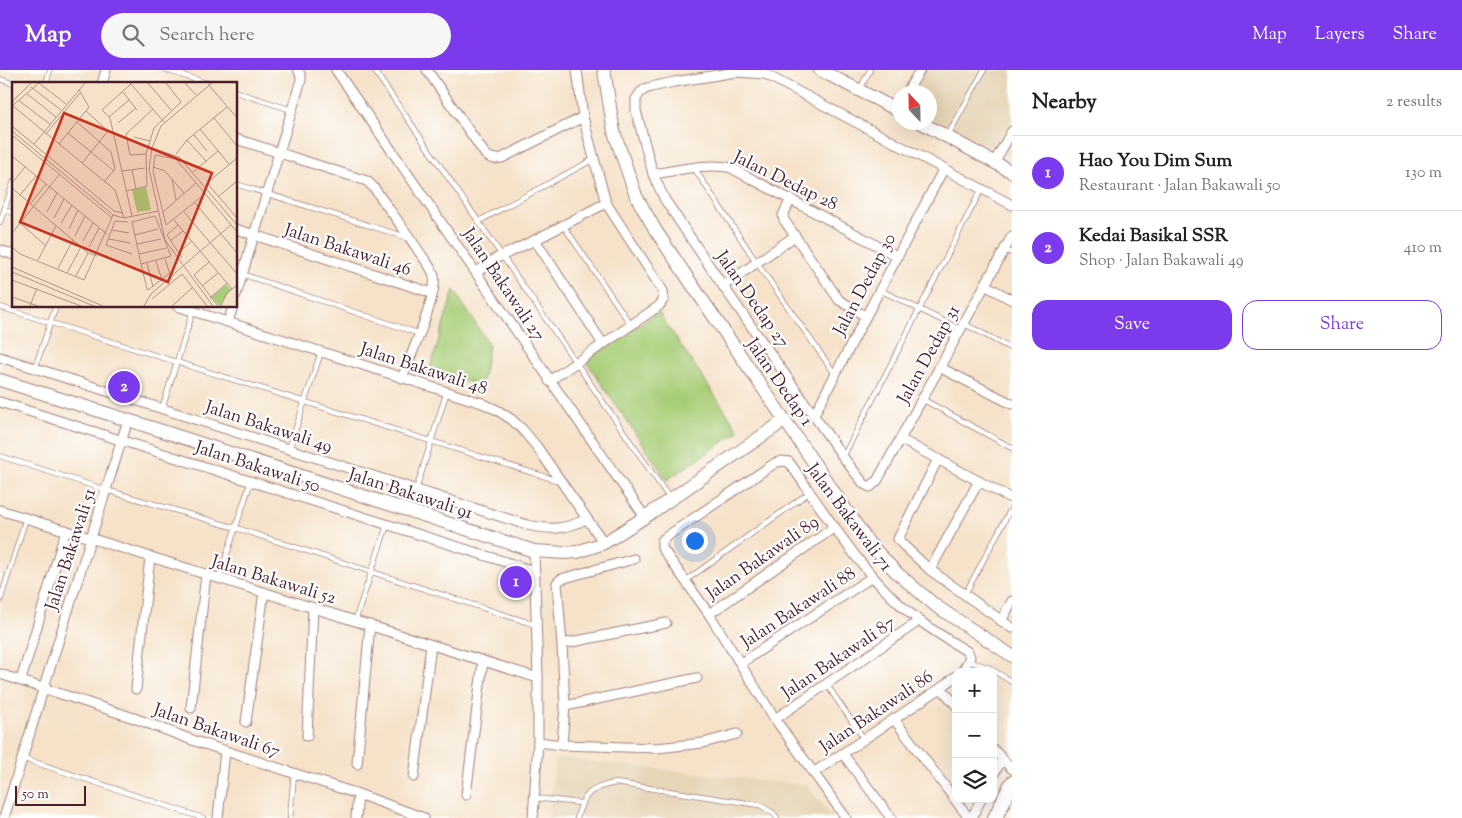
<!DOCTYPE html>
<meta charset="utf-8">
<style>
:root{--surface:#fff;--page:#f6f6f6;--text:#202124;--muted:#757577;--line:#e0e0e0;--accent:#7c3aed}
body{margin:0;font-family:"Sorts Mill Goudy",serif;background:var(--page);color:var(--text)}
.controls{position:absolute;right:15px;bottom:15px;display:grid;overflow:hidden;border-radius:10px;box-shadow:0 5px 20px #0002}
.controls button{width:45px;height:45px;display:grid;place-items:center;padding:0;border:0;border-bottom:1px solid var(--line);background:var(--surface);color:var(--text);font:25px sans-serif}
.compass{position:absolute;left:892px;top:15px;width:45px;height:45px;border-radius:50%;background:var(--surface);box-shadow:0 5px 20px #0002;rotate:338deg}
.scale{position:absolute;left:15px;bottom:12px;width:71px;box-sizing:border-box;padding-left:5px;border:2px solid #4a1f2b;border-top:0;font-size:14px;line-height:18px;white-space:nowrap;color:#4a1f2b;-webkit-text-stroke:4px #fff;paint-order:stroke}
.you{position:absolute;left:694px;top:470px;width:18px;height:18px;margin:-12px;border:4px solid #fff;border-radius:50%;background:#1a73e8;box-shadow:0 0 0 8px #1a73e833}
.badge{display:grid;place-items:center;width:32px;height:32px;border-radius:50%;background:var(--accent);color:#fff;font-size:16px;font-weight:700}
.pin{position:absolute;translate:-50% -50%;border:2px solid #fff;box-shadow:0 1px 5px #0006}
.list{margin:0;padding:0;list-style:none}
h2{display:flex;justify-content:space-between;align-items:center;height:65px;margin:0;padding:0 20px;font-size:21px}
h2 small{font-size:16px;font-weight:400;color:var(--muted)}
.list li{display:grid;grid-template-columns:32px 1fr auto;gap:15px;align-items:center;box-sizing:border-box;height:75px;padding:0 20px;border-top:1px solid var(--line)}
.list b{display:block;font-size:19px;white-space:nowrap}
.list p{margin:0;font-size:16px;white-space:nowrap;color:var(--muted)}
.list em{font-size:16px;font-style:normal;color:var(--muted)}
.actions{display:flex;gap:10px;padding:15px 20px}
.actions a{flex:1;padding:11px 0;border:1px solid var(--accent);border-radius:15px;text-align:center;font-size:18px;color:var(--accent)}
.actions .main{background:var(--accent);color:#fff}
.icon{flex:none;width:28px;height:28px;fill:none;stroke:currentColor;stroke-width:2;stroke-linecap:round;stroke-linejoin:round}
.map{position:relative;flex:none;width:1012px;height:748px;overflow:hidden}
header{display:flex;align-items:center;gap:30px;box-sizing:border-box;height:70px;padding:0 25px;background:var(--accent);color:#fff}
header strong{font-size:24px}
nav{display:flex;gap:28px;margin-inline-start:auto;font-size:18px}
.search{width:350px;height:45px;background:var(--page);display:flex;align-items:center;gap:12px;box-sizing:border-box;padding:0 18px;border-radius:28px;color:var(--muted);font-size:19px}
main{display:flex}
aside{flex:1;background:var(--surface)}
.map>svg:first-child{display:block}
.built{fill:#e6d5b7}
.green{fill:#a8cd77;stroke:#797651}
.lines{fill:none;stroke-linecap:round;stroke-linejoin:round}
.lane-casing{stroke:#a0807a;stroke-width:6}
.street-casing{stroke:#a0807a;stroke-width:11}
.secondary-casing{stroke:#a0807a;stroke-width:14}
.primary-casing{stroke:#a0807a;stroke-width:16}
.lane{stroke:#fff;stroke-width:4.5}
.street{stroke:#fff;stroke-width:9}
.secondary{stroke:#fff;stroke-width:12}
.primary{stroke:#fff;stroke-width:14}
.labels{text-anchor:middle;stroke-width:4.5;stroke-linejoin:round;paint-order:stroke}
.street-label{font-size:18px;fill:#4a1f2b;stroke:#fff}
.inset-road{fill:none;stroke:#b1948a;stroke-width:1}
.view{fill:#c8321e;fill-opacity:0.15;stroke:#c8321e;stroke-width:2.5}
.inset-edge{fill:none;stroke:#4a1f2b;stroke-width:2.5}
</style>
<header>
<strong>Map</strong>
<div class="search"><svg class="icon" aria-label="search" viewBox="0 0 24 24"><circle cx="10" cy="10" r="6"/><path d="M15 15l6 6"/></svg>Search here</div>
<nav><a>Map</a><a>Layers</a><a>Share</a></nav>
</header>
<main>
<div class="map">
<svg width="1012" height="748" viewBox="0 0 1012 748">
<rect width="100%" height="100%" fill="#fff"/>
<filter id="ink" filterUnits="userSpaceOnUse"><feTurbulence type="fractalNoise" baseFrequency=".02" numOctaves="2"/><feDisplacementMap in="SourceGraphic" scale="10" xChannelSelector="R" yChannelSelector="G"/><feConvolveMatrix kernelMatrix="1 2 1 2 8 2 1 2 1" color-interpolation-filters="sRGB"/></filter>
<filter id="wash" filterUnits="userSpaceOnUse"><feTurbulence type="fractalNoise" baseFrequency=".0096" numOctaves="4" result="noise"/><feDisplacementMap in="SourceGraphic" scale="20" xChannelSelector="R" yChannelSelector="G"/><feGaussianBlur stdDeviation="1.12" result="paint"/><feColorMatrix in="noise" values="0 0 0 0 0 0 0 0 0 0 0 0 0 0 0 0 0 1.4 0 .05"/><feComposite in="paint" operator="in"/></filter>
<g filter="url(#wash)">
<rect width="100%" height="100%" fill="#f5e2c9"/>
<!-- built -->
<g class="built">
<path d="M916,0h96v88l-82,-40 -1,-26h-25z"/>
<path d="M556,688l251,27 26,33h-285z"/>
</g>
<!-- green -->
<g class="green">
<path d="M454,220l35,55 -8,41 -51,-17z"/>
<path d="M658,242l81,119 -72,49 -81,-119z"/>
</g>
</g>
<g filter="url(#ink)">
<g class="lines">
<!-- lane casing -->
<g class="lane-casing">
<g id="lane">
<path d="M166,0l44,14"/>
<path d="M374,0l296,429"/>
<path d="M0,9l14,5"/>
<path d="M46,14l4,-14"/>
<path d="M860,19l10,-19"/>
<path d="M236,22l56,18"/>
<path d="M947,67l37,-67"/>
<path d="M694,98l63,95 78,111"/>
<path d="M236,114l173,54"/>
<path d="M4,140l10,3"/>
<path d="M479,151l115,-62"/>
<path d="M0,152l14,-41"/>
<path d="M563,155l68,100"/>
<path d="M1004,180l8,3"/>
<path d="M236,202l184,62"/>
<path d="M880,220l80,39"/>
<path d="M0,237l559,174"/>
<path d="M963,253l49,26"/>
<path d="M35,298l21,-62"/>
<path d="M922,329l90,49"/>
<path d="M162,339l31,-98"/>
<path d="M289,379l32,-97"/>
<path d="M0,386l106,34 130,38 300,97"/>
<path d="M843,387l138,-267"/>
<path d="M416,420l31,-99"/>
<path d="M219,508l32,-97"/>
<path d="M685,511l125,-89"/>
<path d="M965,524l47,-87"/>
<path d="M0,531l26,-83"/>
<path d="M355,551l32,-96"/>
<path d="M968,591l20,6 24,15"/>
<path d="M827,615l37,54"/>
<path d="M22,688l181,60"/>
<path d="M535,728l46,5"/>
<path d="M290,748l4,-44"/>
<path d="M577,748c6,-24 14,-31 39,-35l144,22 13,8 4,5"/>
</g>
</g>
<!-- street casing -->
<g class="street-casing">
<g id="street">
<path d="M336,0c104,149 205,299 309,447"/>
<path d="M427,0l58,84c5,5 10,6 17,4l81,-41"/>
<path d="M102,14l4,-14"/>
<path d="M907,22l13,-22"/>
<path d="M236,69l131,42 7,7c15,21 30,41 44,62 5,8 14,17 16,26 4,19 -24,81 -32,102"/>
<path d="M994,93l18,-32"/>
<path d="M653,104c22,-3 56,-12 78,-6l166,88"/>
<path d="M791,129l-8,16 1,5 55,80 26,16"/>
<path d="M1012,135l-247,-131 -29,-2 -62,10 -23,5 -6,2 -5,4 -4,6v12l17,63 12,26 58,86 120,171 21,27 6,3 7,-6 135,-245"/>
<path d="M236,159l196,64"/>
<path d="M535,170l68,104"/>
<path d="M0,180l14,5"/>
<path d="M477,202l18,-13 40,-19 71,-37"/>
<path d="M985,215l27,15"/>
<path d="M723,216l72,-50"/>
<path d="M236,225l65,-215v-4l-3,-6"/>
<path d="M177,236l305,97 15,7 14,9 11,10 15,18 67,96"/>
<path d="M228,252l5,-16"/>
<path d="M0,287l527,168c23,5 38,5 59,-6"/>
<path d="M939,297l73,37"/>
<path d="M549,311l110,-75 5,-7 -1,-8 -57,-88 -23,-86 -6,-47"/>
<path d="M0,332l534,169"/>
<path d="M814,345l130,-247"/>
<path d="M900,369l112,60"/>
<path d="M938,389l-40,80 3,4 29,27 82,58"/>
<path d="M0,440l538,168"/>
<path d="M930,500l49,-89"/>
<path d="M709,544l126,-87"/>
<path d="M1001,551l11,-20"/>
<path d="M562,574l104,-21"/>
<path d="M741,593l131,-86"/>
<path d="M0,604l134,44 61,23 163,53 66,24"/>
<path d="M21,610l45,-150"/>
<path d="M941,618l15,17"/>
<path d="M136,619l14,-132"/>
<path d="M565,636l132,-28"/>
<path d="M191,638l15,-134"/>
<path d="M775,649l144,-98"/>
<path d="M894,649l75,99"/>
<path d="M246,652l18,-130"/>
<path d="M307,666l6,-128"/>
<path d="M538,672l24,3 95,3 46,-5 34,-9"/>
<path d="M562,675l3,-39 -3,-62 -5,-61 4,-4 73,-20"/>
<path d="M993,679l19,20"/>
<path d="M843,684l48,64"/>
<path d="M357,694l13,-139"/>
<path d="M813,703l128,-85 15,-12"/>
<path d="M993,706l9,-17"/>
<path d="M414,707l17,-132"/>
<path d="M466,725l17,-134"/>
<path d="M4,748l40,-131 84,-267"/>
<path d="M218,748l7,-67"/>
<path d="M356,748l2,-24"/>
<path d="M533,748l5,-76v-64l-4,-127"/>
<path d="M846,748l-71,-99 -66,-105 -47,-66v-7l4,-4 109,-74 7,-2 7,1c38,54 77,119 131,159 15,11 32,21 48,31l2,5 -6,12 -3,3"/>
<path d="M972,748l9,-19"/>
</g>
</g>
<!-- secondary casing -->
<g class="secondary-casing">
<g id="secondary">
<path d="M604,0l10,62 22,64 20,35 37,55 175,256 29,31 39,33 76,50"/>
<path d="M820,0l79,41"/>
<path d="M920,52l92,50"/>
<path d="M0,310l128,40 406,131 31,2 12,-1 27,-9 41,-26 140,-97"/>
</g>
</g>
<!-- primary casing -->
<g class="primary-casing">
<path id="primary" d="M995,748l17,-35"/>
</g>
<!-- lane -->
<use href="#lane" class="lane"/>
<!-- street -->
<use href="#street" class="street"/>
<!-- secondary -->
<use href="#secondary" class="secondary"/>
<!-- primary -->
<use href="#primary" class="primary"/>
</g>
</g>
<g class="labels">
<!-- street labels -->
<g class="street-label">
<text transform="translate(786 110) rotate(26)" y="6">Jalan Dedap 28</text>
<text transform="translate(348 179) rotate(18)" y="6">Jalan Bakawali 46</text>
<text transform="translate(504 214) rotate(56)" y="6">Jalan Bakawali 27</text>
<text transform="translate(864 214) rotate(-62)" y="6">Jalan Dedap 30</text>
<text transform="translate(753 229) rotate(55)" y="6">Jalan Dedap 27</text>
<text transform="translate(928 284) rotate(-61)" y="6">Jalan Dedap 31</text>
<text transform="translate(424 298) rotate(18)" y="6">Jalan Bakawali 48</text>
<text transform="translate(780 312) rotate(55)" y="6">Jalan Dedap 1</text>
<text transform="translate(269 356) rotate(18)" y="6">Jalan Bakawali 49</text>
<text transform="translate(258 396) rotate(18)" y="6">Jalan Bakawali 50</text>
<text transform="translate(411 423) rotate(18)" y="6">Jalan Bakawali 91</text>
<text transform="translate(850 447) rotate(53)" y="6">Jalan Bakawali 71</text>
<text transform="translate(70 479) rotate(-72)" y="6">Jalan Bakawali 51</text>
<text transform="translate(762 487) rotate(-35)" y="6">Jalan Bakawali 89</text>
<text transform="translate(274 509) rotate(17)" y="6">Jalan Bakawali 52</text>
<text transform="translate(798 537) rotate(-33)" y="6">Jalan Bakawali 88</text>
<text transform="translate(838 587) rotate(-34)" y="6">Jalan Bakawali 87</text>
<text transform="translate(876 641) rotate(-34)" y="6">Jalan Bakawali 86</text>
<text transform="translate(217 660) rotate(19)" y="6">Jalan Bakawali 67</text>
</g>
</g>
<!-- overview -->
<g transform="translate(12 12)">
<rect width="225" height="225" fill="#f5e2c9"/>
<path d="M134,105l5,23 -14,2 -5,-22zM214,203l5,4 -11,17 -9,-9z" fill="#a8cd77"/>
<path class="inset-road" d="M118,1l34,39M136,1l23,27M173,1l11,12M200,1l-51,43 -9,22 -3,21 16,71 48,66M119,2l-29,26 8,8 22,98M196,2l29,34M19,5l30,23M111,10l14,18M14,11l30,24M6,18l32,24M0,20l19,-19M0,24l27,-23 27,21M1,24l102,84 9,28M97,35l20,-17M202,36l23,28M65,40l34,30 4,17 -11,13M106,41l18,-15M0,44l102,85 9,2M188,47l29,35M0,49l101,84 11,3 34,-7M56,51l46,38M34,52l34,-41M0,53l100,83M182,53l13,16M122,55l16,4M175,58l19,21M22,62l51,-61M47,62l30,-37 -10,-17M140,66l27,9 58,68M134,72l-16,1 -4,-21 27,-25M164,72l11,-14 40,-33M0,74l95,78M70,81l26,-32 -22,-20M141,85l12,4 19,22M120,88l4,19M110,89l23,-3M181,90l25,-21M160,97l4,21M0,101l13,-16M195,101l30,35M195,101l30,-25M0,106l76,65 9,3M114,109l21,-5 -1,-32 8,-26 27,-26 -15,-19M193,112l-39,31 -13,-54 2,-16 21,4 61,73M8,113l16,-19M207,114l18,-15M19,121l15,-19M183,121l42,50M35,130l10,-19M151,130l33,-29M172,130l53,62M42,136l10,-19M162,138l58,69M8,141l26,23M49,141l11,-18M166,143l-11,10 15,23M57,147l9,-19M100,148l17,3M0,151l47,-58M123,153l23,-6M63,154l10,-20M97,157l21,4M71,159l10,-18M158,159l13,-10M125,162l24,-5M94,163l9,-24 13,1M94,163l26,9M0,165l8,7 64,26 29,-65M77,165l10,-19M166,171l14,-12M127,172l27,-6M153,177l5,15M26,178l18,-34M144,179l6,19M197,180l-15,13 24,31M135,181l6,24M129,182l30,-8 -16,-40 -23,6 7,32 2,10 6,25 1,1 22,-17M172,183l47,-40M0,185l91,39M46,186l15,-28M0,190l82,34M55,191l14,-26M64,194l12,-23M0,198l69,26M190,204l16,-13M0,215l26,9M198,216l17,-15M140,217l30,-25 25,32M18,224l7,-18M132,224l7,-12 32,-28M160,224l21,-19M209,224l5,-12 11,-9"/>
<path class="view" d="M52,31l148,60 -44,109 -148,-60z"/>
<rect width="225" height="225" class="inset-edge"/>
</g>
</svg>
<div class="controls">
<button>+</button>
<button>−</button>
<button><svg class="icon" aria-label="layers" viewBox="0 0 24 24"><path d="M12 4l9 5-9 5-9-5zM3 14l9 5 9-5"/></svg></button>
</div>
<svg class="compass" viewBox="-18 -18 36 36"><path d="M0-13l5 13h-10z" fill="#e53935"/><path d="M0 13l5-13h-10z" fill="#757577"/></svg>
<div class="scale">50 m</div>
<div class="you"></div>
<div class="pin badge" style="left:516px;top:512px">1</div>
<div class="pin badge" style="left:124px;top:317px">2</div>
</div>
<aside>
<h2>Nearby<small>2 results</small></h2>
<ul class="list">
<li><span class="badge">1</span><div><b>Hao You Dim Sum</b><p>Restaurant · Jalan Bakawali 50</p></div><em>130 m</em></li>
<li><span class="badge">2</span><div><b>Kedai Basikal SSR</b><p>Shop · Jalan Bakawali 49</p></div><em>410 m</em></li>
</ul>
<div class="actions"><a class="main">Save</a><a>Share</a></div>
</aside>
</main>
